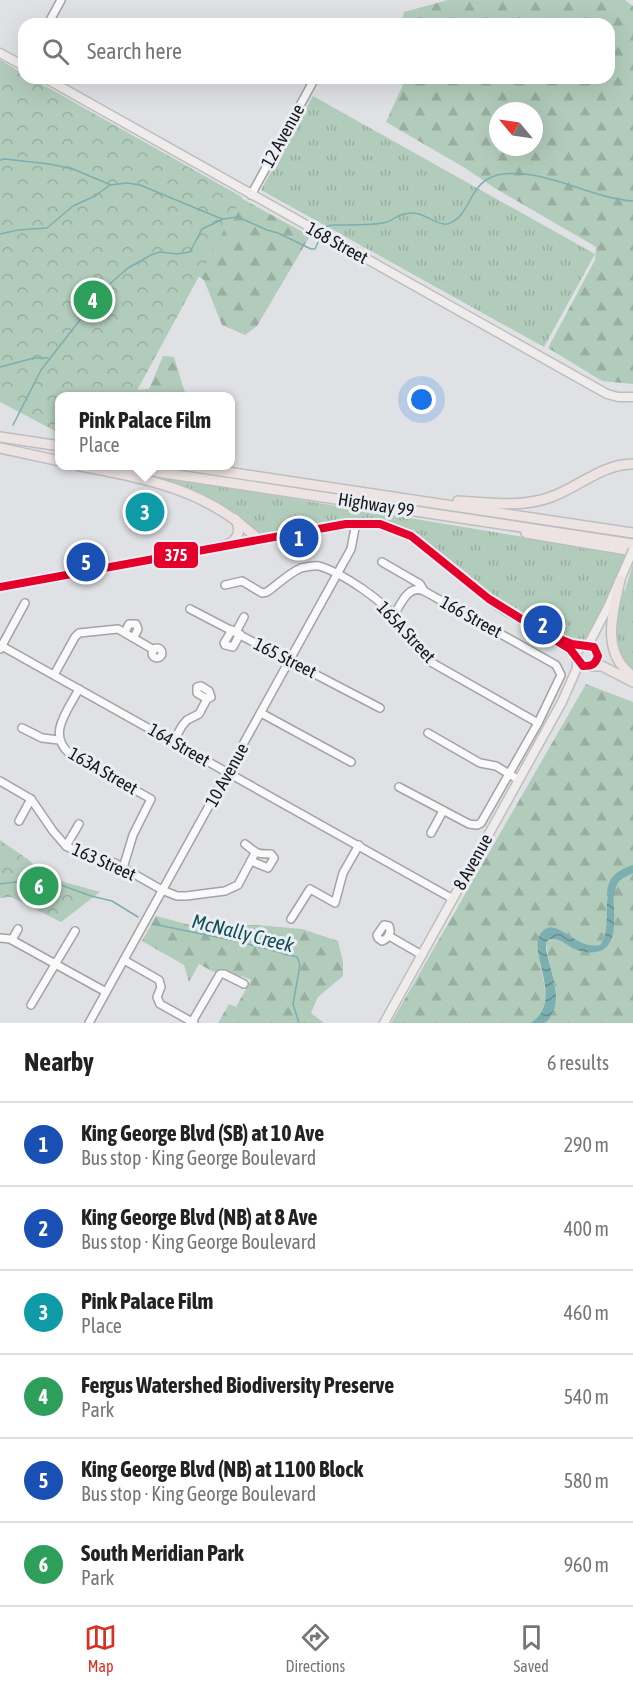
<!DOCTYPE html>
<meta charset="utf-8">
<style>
:root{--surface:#fff;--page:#f6f6f6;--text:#222;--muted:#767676;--line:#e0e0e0;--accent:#d93025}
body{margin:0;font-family:"Asap Condensed",sans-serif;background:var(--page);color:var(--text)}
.compass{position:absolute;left:489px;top:102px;width:54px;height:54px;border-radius:50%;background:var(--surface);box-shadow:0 6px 24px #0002;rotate:299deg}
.you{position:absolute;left:422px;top:400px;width:21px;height:21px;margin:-15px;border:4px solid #fff;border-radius:50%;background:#1a73e8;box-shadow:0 0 0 9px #1a73e833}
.badge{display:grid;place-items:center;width:39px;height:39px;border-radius:50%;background:var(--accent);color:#fff;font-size:20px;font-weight:700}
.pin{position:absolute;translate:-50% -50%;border:3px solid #fff;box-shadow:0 2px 6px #0006}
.popup{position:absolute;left:55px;top:392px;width:180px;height:78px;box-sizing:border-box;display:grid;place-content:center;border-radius:12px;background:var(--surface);filter:drop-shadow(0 2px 4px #0005);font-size:20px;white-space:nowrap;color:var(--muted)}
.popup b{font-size:22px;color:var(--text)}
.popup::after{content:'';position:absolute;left:50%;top:100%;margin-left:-12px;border:12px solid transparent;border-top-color:var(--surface)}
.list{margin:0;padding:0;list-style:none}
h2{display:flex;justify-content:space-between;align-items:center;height:78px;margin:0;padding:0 24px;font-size:26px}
h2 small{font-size:20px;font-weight:400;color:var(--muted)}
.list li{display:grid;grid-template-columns:39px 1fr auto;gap:18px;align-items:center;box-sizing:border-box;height:84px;padding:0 24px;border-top:2px solid var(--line)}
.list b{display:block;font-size:22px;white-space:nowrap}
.list p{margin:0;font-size:20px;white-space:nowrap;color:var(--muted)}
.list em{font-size:20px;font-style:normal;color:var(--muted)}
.icon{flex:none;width:33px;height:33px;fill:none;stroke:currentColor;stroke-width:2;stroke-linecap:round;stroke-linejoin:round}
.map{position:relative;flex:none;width:633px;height:1023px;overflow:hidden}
.search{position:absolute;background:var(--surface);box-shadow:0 6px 24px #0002;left:18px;right:18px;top:18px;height:66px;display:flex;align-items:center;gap:15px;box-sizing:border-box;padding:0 21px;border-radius:18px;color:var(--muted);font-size:22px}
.sheet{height:582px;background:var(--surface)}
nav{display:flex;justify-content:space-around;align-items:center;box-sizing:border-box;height:84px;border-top:2px solid var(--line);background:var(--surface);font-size:16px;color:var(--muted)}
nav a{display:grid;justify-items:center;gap:3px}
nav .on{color:var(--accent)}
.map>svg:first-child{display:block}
.grass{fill:url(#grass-tufts)}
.forest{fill:url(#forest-firs);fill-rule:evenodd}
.park{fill:url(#park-crowns)}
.water{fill:url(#water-waves)}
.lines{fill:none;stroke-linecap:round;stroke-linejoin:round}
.stream{stroke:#7bafb0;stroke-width:1.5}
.river{stroke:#7bafb0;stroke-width:8}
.minor-casing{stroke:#a3a3a6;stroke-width:10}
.major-casing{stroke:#bdbebf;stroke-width:11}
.highway-casing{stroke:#bdbebf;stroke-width:12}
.minor{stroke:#fafafb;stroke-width:7}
.major{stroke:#f1ecec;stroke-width:8}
.highway{stroke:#ece3e2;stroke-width:9}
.major-bridge-casing{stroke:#bdbebf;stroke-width:11;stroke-linecap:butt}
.major-bridge{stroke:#f1ecec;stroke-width:8}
.bus-1-casing{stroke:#ebedf4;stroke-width:12}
.bus-1{stroke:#e4002b;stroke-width:8}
.labels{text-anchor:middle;stroke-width:6;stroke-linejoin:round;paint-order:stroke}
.street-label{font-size:18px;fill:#17181a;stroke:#ebedf4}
.water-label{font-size:20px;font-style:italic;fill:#0d4f50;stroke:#ebedf4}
.line-badge{stroke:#ebedf4;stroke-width:2}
.badge-label{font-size:16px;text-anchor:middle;font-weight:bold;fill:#fff}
</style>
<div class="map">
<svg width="633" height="1023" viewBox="0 0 633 1023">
<defs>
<pattern id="grass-tufts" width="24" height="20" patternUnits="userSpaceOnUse" patternTransform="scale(1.5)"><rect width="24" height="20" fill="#b2ccbb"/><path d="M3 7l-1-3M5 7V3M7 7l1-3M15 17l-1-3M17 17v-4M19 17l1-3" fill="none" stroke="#98aea0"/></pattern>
<pattern id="forest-firs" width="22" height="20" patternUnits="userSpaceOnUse" patternTransform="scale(1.5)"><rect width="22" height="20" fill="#b2ccbb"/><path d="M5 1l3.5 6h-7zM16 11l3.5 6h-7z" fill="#98aea0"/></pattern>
<pattern id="park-crowns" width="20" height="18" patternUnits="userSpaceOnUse" patternTransform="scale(1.5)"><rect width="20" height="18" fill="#b2ccbb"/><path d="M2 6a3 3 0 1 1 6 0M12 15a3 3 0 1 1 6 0" fill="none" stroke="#98aea0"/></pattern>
<pattern id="water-waves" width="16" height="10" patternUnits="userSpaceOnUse" patternTransform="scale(1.5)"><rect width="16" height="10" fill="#7bafb0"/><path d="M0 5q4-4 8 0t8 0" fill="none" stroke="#648d8e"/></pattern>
</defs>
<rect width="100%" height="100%" fill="#e0e1e5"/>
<!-- grass -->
<g class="grass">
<path d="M313,96l282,158 -51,93 -283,-157z"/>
<path d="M126,471l464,77c12,4 24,3 36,7l-37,81 -7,5 -11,-2 -24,-16 -16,-6 -47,-28 -62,-51 -23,-13 -27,-7 -23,1 -91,15c-39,-35 -81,-52 -132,-63z"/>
<path d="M633,564v107l-9,-8 -6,-10 -4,-26 6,-32 5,-5z"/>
</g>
<!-- forest -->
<g class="forest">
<path d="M448,0h177l8,6v378l-31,-3 -54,-33 47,-88 1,-13 -103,-60 -28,-19 -79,-46 20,-44h203v-54h-208l3,-12zM498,111h36v36h-36z"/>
<path d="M132,138l178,98 -53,90 -12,9 -23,-10 -18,-45 -12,-8 -132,124 -60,-85z"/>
<path d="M163,356l11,1 12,39h-69l5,-5 27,-2z"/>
<path d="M586,684l47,18v321h-88c24,-21 2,-55 1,-80l3,-4c12,-1 16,5 25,10 8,3 15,5 23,3 25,-6 15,-42 17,-61l-3,-5c-9,18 1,43 -11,59 -23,5 -42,-25 -55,-16 -20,14 9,61 -1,82 -2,5 -9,9 -14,12h-139z"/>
<path d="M156,916l34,9h67l45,4 36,12 5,21v14l-25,21 -7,16 13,10h-106l11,-19 7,3 15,-27 -9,-4c-14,4 -30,-5 -43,-12l-10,18 -5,-17 -42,-24z"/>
</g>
<!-- park -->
<g class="park">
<path d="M0,60l24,14v4h7l211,119 -108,199h-74l-1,37 -59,-31z"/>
<path d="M0,840l30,21 7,9 20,10 43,12 -39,30 -50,-25 -11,1z"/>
</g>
<!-- water -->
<path class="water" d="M611,886l3,4c-2,20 8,56 -17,62 -9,2 -15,0 -23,-3 -9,-5 -13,-11 -25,-10l-3,4v6c4,23 21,55 -1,74h-15c39,-23 -10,-77 15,-94 14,-9 32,21 55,16 12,-16 2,-41 11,-59z"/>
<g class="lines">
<!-- stream -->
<g class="stream">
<path d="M0,160l5,-1 44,5 24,5 38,16 16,-2 13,2 82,34"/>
<path d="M324,230l3,-4 6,-1c11,0 39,0 50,-2 13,-3 14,-10 30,-10 12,0 25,13 34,11 27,-8 19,-45 56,-50 44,-5 86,24 130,27"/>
<path d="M0,234l18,-4 29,-2 26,-22 22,-10 15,-11"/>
<path d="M0,367l34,-9h14"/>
<path d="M13,425l28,-55 63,-81 24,-21 23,-13 9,-3 17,2 13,-2 12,-23 21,-10 15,-2 29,13 11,3 33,16h4l4,-9"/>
<path d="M0,884l23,-3 35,3 33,12 21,5 26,16"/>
<path d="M153,924l83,17 61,16 3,8 -7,39 6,19"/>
</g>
<!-- river -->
<path class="river" d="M611,894c0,-15 9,-20 22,-25"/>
<!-- minor casing -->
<g class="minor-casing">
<g id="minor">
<path d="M48,24l13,-24"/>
<path d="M251,195l64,-117"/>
<path d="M382,562l38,22 4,7 132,74 5,10 -23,48 -57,100 -4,2 -8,-1 -70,-37"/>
<path d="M225,585l17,-4 20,12 5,-1c10,-7 22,-19 34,-24 5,-1 13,-3 18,-2 24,7 64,35 79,54 11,14 17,29 31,41l109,62"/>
<path d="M190,609l190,99"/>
<path d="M394,615c7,-11 14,-31 30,-24"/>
<path d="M232,630l-8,13 1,2 8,2 7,-13"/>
<path d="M125,632l4,-8h7l2,5 -4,8"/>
<path d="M236,632l8,-15"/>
<path d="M0,645l453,254"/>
<circle cx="157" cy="653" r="5"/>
<path d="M0,649l25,-46"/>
<path d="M54,675l21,-38 4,-4 39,-4 36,21"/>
<path d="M79,689c-11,21 -32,45 -10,64l82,46 -18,36 -10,33"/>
<path d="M261,713l90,49"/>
<path d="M22,728l20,10 17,2"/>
<path d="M428,733l52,30 16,3 23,14"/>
<path d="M173,742l9,-16 5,-6 12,-6 8,-15 4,-2 -2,-6 -8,-5 -4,1v6l10,6"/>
<path d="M0,781l31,18 22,32 13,15 16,8 33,9 47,27 15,6h9l39,-5 13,-6 17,-32"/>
<path d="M19,821l12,-22"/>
<path d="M431,833l12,-22"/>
<path d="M245,844c12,9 10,10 26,10l3,4 -6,10 -17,-7"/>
<path d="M66,846l13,-22"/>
<path d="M291,919l19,-30 25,14 8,-30 16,-28"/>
<path d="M384,925l5,1c3,6 -1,13 -7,15l-4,-3 -1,-3z"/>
<path d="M389,936l33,19"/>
<path d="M0,938l10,1 96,53"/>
<path d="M12,940l6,-11"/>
<path d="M124,960l35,20 2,7 -4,10 3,7 34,19"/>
<path d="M31,1005l44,-74"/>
<path d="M192,1022l28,-48h4l20,10"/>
<path d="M89,1023l262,-474 5,-26"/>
</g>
</g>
<!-- major casing -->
<g class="major-casing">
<g id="major">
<path d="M0,53l24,13"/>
<path d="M45,78l562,316 11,3h15"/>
<path d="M0,587l346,-63c18,-2 37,-1 54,7 36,16 68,56 103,78 20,12 61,29 73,48"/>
<path d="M588,645l20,-38 22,-50"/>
<path d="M384,1023l178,-321 15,-34v-17c6,-8 15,-7 20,1"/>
</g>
</g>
<!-- highway casing -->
<g class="highway-casing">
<g id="highway">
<path d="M0,437l60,9"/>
<path d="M0,448l60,13"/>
<path d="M80,466c69,13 128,24 179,74"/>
<path d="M118,466l515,78"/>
<path d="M187,466l446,67"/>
<path d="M458,501c31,2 63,7 93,-4 28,-10 51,-33 82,-33"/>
<path d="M526,533l107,18"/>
<path d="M224,546c13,-4 19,-15 11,-27"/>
<path d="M620,580c-7,32 -20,73 13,96"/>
<path d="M591,666h11l31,16"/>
</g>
</g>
<!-- minor -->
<use href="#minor" class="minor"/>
<!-- major -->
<use href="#major" class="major"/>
<!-- highway -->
<use href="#highway" class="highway"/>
<!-- major-bridge casing -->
<g class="major-bridge-casing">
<path id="major-bridge" d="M630,557l3,-7"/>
</g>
<!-- major-bridge -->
<use href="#major-bridge" class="major-bridge"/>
<!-- bus-1 casing -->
<g class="bus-1-casing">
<path id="bus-1" d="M0,587l346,-63h34l31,12 78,63 81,50 13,17c9,0 12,-1 15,-10l-4,-9 -22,-3 -25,-10"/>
</g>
<!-- bus-1 -->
<use href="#bus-1" class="bus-1"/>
</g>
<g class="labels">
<!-- street labels -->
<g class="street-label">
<text transform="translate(283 136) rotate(-61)" y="6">12 Avenue</text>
<text transform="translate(337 243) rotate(29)" y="6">168 Street</text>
<text transform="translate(376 505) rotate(9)" y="6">Highway 99</text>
<text transform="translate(471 617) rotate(29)" y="6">166 Street</text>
<text transform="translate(406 632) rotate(47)" y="6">165A Street</text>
<text transform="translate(285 658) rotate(27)" y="6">165 Street</text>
<text transform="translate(179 745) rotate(30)" y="6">164 Street</text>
<text transform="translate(103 771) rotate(30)" y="6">163A Street</text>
<text transform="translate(227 775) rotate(-61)" y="6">10 Avenue</text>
<text transform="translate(104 862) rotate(24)" y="6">163 Street</text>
<text transform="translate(473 862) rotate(-61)" y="6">8 Avenue</text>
</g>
<!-- water labels -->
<g class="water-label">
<text transform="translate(243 933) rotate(14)" y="7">McNally Creek</text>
</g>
</g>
<rect class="line-badge" x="153" y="541" width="46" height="28" rx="6" fill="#e4002b"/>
<g class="badge-label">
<text x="176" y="561">375</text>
</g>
</svg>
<svg class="compass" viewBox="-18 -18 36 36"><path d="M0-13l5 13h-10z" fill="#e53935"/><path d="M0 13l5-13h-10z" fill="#767676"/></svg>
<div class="you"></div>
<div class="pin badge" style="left:299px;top:538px;background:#1a4fb4">1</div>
<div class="pin badge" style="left:543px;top:625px;background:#1a4fb4">2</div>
<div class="pin badge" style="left:145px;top:512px;background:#0f9aa8">3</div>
<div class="popup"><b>Pink Palace Film</b>Place</div>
<div class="pin badge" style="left:93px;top:300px;background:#2e9e5b">4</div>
<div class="pin badge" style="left:86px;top:562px;background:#1a4fb4">5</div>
<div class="pin badge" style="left:39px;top:886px;background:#2e9e5b">6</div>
<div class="search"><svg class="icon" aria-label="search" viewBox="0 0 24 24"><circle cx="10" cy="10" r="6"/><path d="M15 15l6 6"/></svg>Search here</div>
</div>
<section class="sheet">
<h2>Nearby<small>6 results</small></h2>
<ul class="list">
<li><span class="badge" style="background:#1a4fb4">1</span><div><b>King George Blvd (SB) at 10 Ave</b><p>Bus stop · King George Boulevard</p></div><em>290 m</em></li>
<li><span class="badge" style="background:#1a4fb4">2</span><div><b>King George Blvd (NB) at 8 Ave</b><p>Bus stop · King George Boulevard</p></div><em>400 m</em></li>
<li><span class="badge" style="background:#0f9aa8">3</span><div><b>Pink Palace Film</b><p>Place</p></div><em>460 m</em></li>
<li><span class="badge" style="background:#2e9e5b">4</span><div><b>Fergus Watershed Biodiversity Preserve</b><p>Park</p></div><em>540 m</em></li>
<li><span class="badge" style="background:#1a4fb4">5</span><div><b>King George Blvd (NB) at 1100 Block</b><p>Bus stop · King George Boulevard</p></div><em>580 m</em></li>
<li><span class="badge" style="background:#2e9e5b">6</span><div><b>South Meridian Park</b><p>Park</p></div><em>960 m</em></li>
</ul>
</section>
<nav>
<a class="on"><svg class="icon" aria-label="map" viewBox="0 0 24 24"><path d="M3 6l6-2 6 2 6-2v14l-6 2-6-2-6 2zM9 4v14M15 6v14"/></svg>Map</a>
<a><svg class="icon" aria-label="directions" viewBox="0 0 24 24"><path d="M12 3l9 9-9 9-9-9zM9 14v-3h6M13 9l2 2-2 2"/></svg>Directions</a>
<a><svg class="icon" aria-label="saved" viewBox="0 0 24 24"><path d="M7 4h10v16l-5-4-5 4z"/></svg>Saved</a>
</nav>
